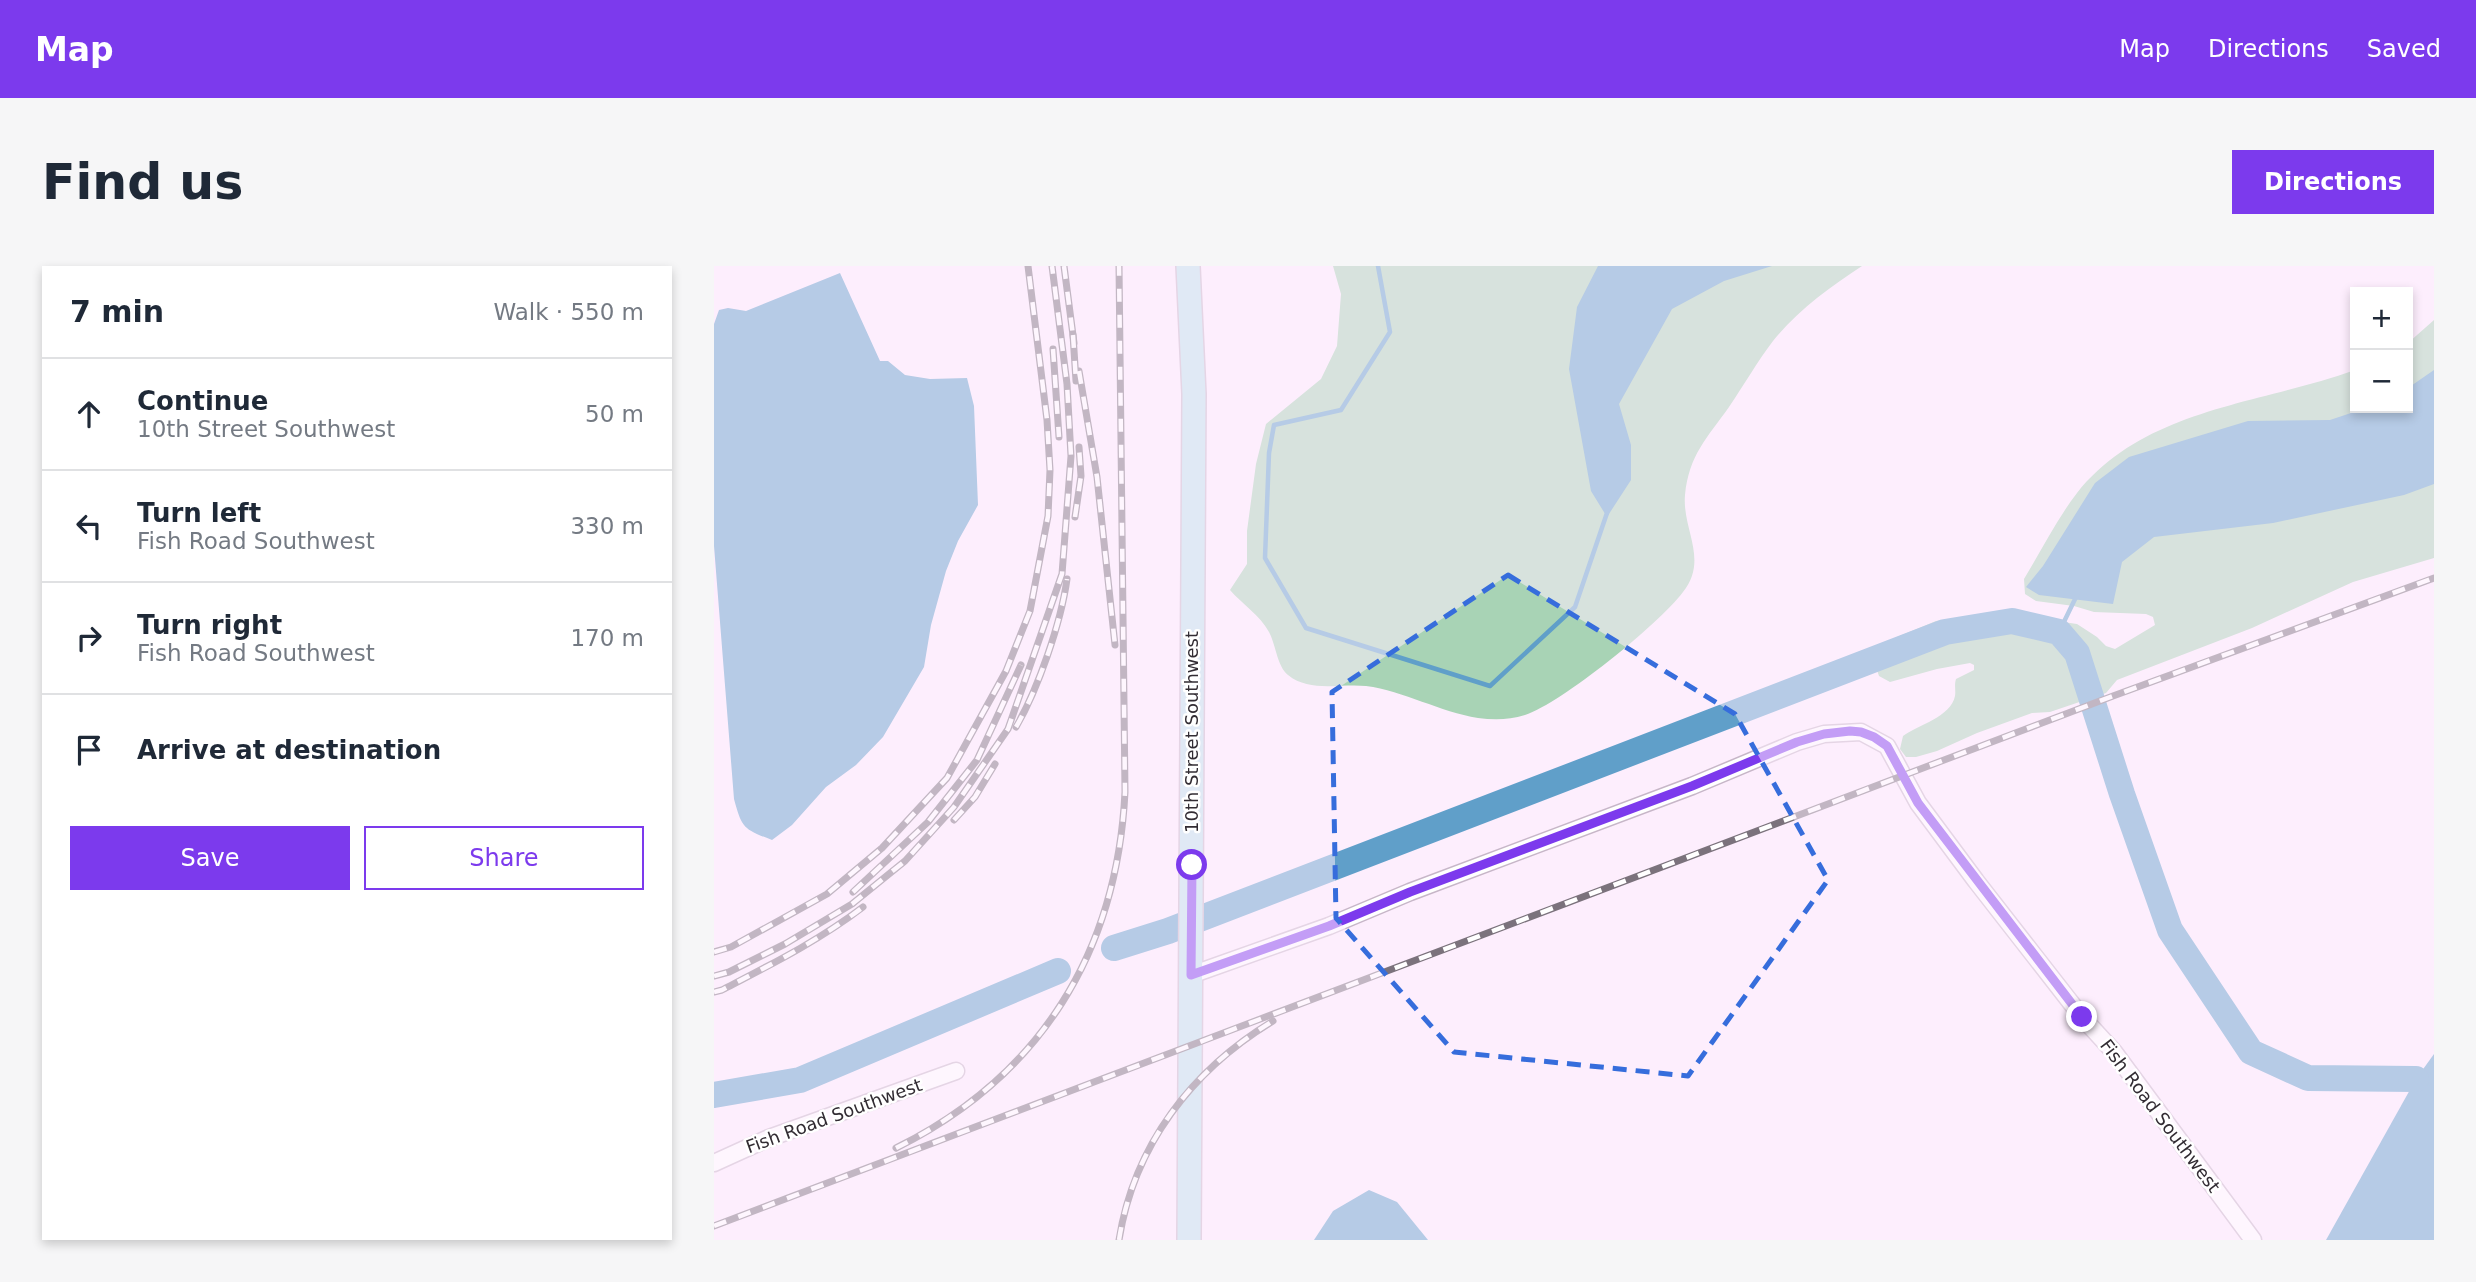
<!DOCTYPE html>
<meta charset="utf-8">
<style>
:root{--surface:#fff;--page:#f6f6f7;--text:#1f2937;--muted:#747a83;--line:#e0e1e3;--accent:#7c3aed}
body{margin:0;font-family:"DejaVu Sans",sans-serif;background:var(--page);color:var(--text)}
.controls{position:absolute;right:21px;top:21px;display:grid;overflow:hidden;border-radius:0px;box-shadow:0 4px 10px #0003}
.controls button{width:63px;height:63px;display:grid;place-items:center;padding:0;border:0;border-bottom:2px solid var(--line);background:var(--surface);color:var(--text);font:35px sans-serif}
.stop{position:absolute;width:21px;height:21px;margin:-16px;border:5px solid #7c3aed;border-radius:50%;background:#fff}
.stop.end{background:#7c3aed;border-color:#fff;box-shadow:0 2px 7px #0008}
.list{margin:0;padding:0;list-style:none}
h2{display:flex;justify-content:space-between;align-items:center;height:91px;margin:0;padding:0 28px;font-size:30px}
h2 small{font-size:23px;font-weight:400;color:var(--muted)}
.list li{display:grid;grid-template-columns:46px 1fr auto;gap:21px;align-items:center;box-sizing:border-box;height:112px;padding:0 28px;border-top:2px solid var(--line)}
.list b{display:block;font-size:26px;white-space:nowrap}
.list p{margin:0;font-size:23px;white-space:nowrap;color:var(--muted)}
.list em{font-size:23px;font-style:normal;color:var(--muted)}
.actions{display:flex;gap:14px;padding:21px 28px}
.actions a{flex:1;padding:16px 0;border:2px solid var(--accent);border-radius:0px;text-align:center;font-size:24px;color:var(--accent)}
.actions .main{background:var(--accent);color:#fff}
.icon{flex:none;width:38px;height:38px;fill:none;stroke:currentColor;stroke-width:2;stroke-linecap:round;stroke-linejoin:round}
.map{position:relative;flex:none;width:1720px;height:974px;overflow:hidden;border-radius:0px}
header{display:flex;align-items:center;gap:42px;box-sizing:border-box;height:98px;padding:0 35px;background:var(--accent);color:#fff}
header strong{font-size:33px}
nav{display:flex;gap:38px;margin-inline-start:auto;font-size:24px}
.intro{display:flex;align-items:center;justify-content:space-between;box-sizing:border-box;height:168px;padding:0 42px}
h1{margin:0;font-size:49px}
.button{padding:18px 32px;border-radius:0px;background:var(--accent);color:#fff;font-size:24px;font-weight:700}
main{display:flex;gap:42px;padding:0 42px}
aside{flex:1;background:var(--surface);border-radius:0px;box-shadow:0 4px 10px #0003}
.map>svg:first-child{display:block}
.green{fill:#a8d3b5}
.water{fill:#609fc9}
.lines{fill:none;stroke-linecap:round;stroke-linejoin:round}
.stream{stroke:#609fc9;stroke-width:4.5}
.river{stroke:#609fc9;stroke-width:26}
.street-casing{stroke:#c7b6c8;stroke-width:19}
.secondary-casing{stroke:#c7b6c8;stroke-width:26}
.street{stroke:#fff;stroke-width:16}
.secondary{stroke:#bce2ec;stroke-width:23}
.rail-casing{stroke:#7b727c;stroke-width:7}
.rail{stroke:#fff;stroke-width:4.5;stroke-dasharray:13;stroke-linecap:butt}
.route{stroke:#7c3aed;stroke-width:9}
.marked{fill:none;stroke:#366ddc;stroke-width:5;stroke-dasharray:14 9;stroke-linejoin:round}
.labels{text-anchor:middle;stroke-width:5;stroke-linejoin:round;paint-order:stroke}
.street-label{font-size:18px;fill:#322c33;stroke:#fff}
</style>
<header>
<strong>Map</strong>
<nav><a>Map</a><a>Directions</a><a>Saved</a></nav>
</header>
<div class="intro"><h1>Find us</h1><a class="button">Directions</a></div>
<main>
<aside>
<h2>7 min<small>Walk · 550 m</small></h2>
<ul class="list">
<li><svg class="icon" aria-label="ahead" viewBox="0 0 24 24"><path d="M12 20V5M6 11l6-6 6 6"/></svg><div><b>Continue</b><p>10th Street Southwest</p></div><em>50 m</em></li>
<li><svg class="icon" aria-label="left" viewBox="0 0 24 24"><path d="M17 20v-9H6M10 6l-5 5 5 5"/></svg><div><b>Turn left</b><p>Fish Road Southwest</p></div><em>330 m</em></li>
<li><svg class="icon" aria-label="right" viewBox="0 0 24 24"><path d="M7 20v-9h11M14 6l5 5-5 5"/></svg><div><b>Turn right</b><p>Fish Road Southwest</p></div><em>170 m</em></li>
<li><svg class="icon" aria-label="arrive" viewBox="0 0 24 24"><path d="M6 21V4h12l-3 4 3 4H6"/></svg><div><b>Arrive at destination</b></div></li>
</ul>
<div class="actions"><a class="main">Save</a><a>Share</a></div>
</aside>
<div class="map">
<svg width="1720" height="974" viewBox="0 0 1720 974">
<rect width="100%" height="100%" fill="#fdeefd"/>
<!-- green -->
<g class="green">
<path d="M619,0h529c-32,21 -65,45 -89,75 -16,21 -29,44 -44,66 -22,31 -40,48 -44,88 -3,35 24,64 -2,97 -24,32 -121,111 -158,123 -16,5 -31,5 -47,3 -38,-6 -74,-27 -112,-32 -25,-3 -56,7 -78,-11 -11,-9 -12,-30 -19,-43 -9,-17 -27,-28 -39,-42l17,-26v-33l9,-67 10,-40 55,-45 16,-33 4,-52z"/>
<path d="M1720,54v238l-81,24 -101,46 -135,52 -11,13 -56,19 -18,1 -55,20 -40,18 -21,6h-10l-6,-8 3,-13c15,-11 48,-19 52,-40 1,-6 -1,-10 1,-17l18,-9v-5l-4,-2 -33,6 -47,13 -11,-6 -3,-9 7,-18 14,-12 39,-16 29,-4 50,-2 62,9 20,13 9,9 9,3 40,-24 -2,-8 -7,-3 -52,-2 -20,-6 -38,-5 -11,-7 -1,-15c17,-28 33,-60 53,-86 67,-85 184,-89 278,-123v38h53v-65z"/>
</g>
<!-- water -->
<g class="water">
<path d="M884,0h174l-48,15 -52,28 -53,95 12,41v35l-24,37 -16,-26 -22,-122 8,-62z"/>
<path d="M126,7l40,88h8l17,14 25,4 37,-1 7,28 4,99 -20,36 -12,30 -15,54 -7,42 -41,70 -27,28 -30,22 -34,38 -20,15c-29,-11 -30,-12 -38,-41l-20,-253v-222l5,-14 9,-2 18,3z"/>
<path d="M1720,104v114l-30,11 -131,28 -119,14 -32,25 -9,42 -74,-9 -13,-8 17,-21 52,-83 34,-26 119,-36 82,-1 36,-12h42v-20z"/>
<path d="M1720,788v186h-108l90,-161z"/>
<path d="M655,924l28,12 31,38h-114l19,-29z"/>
</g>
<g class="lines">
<!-- stream -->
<g class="stream">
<path d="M664,0l12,66 -49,78 -67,15 -5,28 -4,105 41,70 184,58 85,-79 32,-94"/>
<path d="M1345,366l18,-37"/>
</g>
<!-- river -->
<g class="river">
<path d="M400,682l54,-17 777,-299 67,-11 47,11 18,21 45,141 48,136 81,122 57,26 108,1"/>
<path d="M0,829l86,-15 258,-109"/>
</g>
<!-- street casing -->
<g class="street-casing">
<g id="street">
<path d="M477,709l138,-49 81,-34 282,-106 105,-44 27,-8 37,-2 26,14 31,57 58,78 106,136 32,35 139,188"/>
<path d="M0,897l55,-25 187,-67"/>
</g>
</g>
<!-- secondary casing -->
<g class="secondary-casing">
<path id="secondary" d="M474,0l6,128 -5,846"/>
</g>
<!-- street -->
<use href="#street" class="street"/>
<!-- secondary -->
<use href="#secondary" class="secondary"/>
<!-- rail casing -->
<g class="rail-casing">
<g id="rail">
<path d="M350,0l10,77"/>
<path d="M359,69l3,46"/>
<path d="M339,83l6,88"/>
<path d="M365,105l18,106 18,168"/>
<path d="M361,251l6,-41 -2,-29"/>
<path d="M302,461c22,-38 45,-104 51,-148"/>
<path d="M240,554l21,-23 20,-33"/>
<path d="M139,626l75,-70 49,-62 44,-95"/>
<path d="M0,686l17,-5 96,-53 55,-46 65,-70 59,-107 24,-60 18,-95 2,-46 -3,-50 -19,-154"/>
<path d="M0,710l15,-4 56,-28 67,-40 53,-43 49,-54 54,-78 54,-155 9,-118 -4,-72 -15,-118"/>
<path d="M0,726l8,-2c48,-25 98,-50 141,-83"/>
<path d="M182,882c145,-72 221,-196 229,-356l-6,-526"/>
<path d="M0,960l1399,-530 321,-118"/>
<path d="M405,974c15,-95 73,-170 154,-219"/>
</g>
</g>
<!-- rail -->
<use href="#rail" class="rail"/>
</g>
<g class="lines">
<!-- route -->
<path class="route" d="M478,599l-1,110 138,-49 81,-34 282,-106 105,-44 27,-8 26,-3 11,1 13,5 13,9 31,57 164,214"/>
</g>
<!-- marked area -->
<path d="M0 0H1720V974H0ZM794,309l227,139 93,166 -140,196 -234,-24 -118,-134 -4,-226z" fill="#fdeefd" fill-opacity=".55" fill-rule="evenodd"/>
<path class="marked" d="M794,309l227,139 93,166 -140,196 -234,-24 -118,-134 -4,-226z"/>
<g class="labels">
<!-- street labels -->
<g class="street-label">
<text transform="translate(478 466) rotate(-90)" y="6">10th Street Southwest</text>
<text transform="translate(120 850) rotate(-20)" y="6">Fish Road Southwest</text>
<text transform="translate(1446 850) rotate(53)" y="6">Fish Road Southwest</text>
</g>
</g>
</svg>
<div class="controls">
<button>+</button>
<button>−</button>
</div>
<div class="stop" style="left:478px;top:599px"></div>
<div class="stop end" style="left:1368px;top:751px"></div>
</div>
</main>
